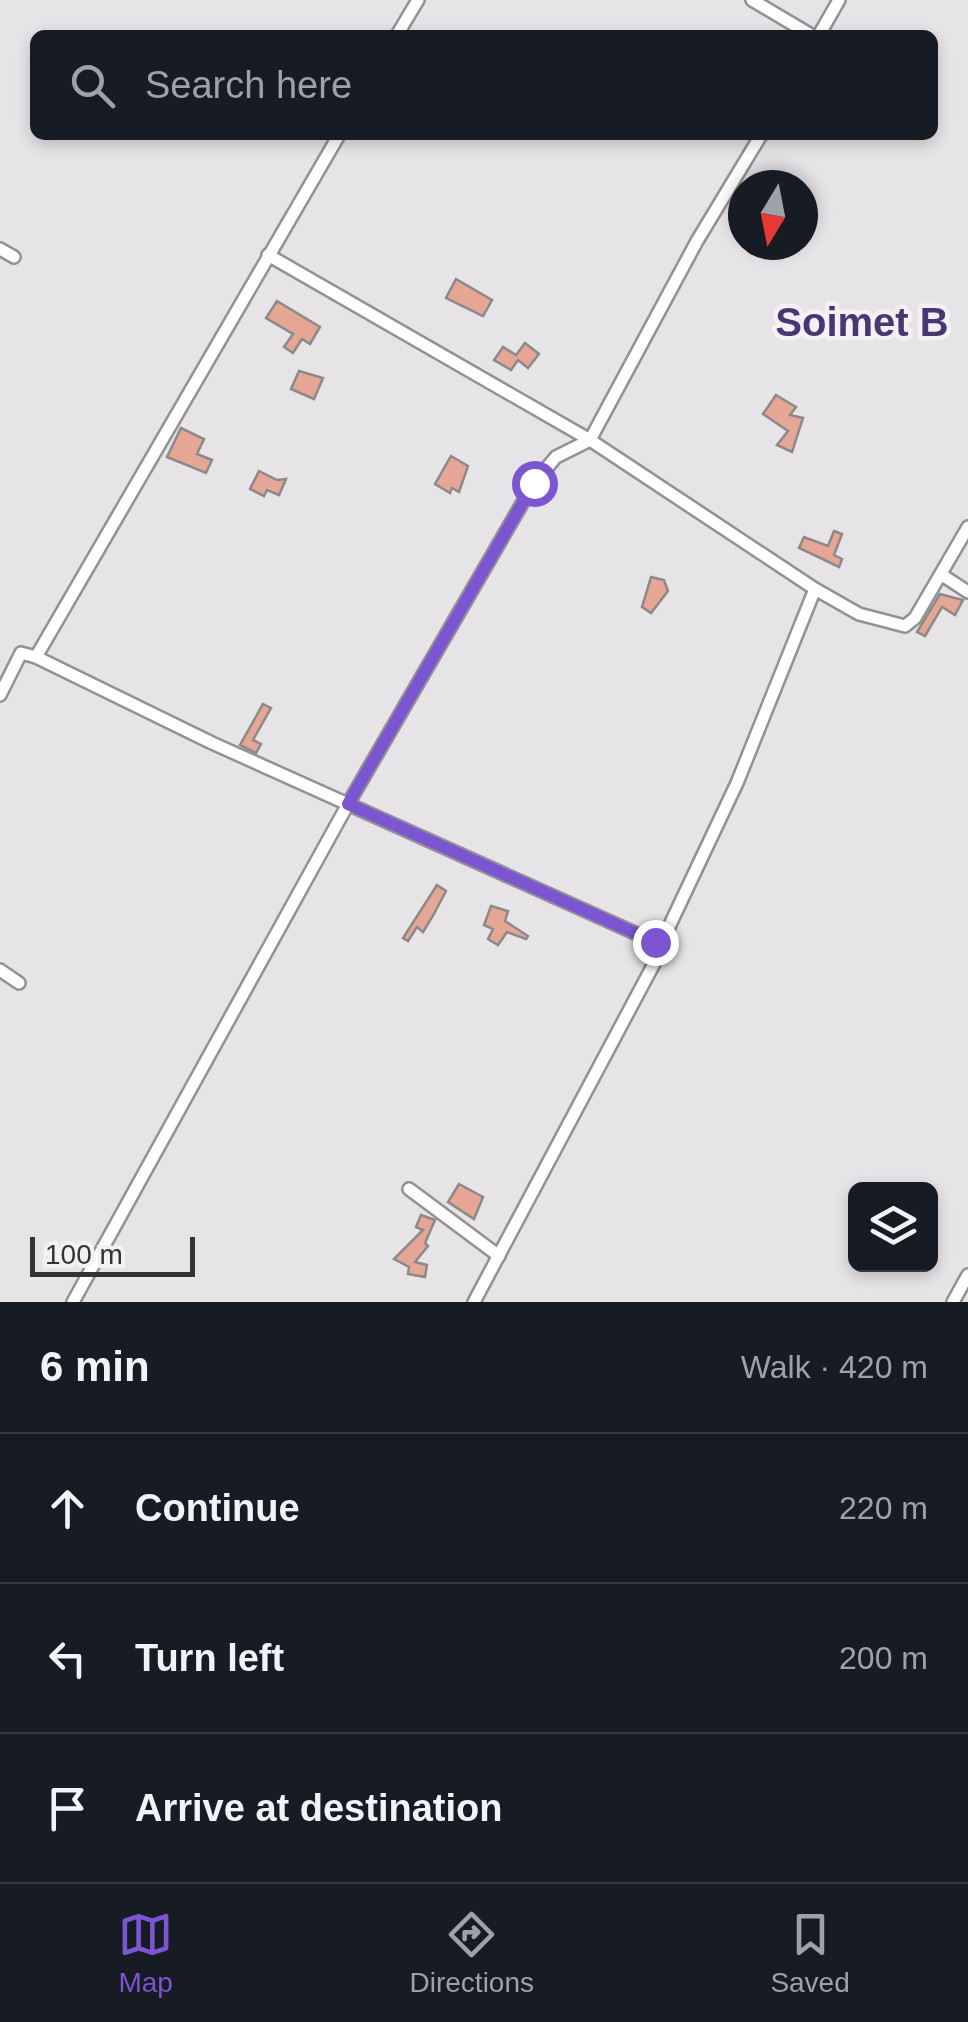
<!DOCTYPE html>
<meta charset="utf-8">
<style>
:root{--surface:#171b24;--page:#20242c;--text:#f1f3f6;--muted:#9ea1a6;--line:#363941;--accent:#7c56d0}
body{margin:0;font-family:Arial,sans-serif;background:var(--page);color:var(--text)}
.controls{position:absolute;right:30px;bottom:30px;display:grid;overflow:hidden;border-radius:15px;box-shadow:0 5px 15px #0003}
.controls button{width:90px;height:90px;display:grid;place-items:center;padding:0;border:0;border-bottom:2px solid var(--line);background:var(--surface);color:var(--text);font:50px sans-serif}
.compass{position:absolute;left:728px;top:170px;width:90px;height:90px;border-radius:50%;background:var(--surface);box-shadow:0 5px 15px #0003;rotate:190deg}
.scale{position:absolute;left:30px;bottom:25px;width:165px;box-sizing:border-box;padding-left:10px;border:5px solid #333234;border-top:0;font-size:28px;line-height:35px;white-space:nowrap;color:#333234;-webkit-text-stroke:8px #f3f1f4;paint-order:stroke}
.stop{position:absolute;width:30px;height:30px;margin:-22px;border:8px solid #7c56d0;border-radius:50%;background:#fff}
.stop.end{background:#7c56d0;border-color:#fff;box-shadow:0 2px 10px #0008}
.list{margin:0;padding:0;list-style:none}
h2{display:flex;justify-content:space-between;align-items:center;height:130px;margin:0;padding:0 40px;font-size:42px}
h2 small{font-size:32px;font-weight:400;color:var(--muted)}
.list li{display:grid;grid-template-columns:65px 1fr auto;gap:30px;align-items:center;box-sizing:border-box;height:150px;padding:0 40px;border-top:2px solid var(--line)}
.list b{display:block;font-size:38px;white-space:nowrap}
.list em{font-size:32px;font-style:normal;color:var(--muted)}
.icon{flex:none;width:55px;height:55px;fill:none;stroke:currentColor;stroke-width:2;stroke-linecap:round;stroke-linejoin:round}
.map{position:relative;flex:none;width:968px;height:1302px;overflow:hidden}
.search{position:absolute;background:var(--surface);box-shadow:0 5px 15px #0003;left:30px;right:30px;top:30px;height:110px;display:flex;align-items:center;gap:25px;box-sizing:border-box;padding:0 35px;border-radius:15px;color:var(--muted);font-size:38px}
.sheet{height:580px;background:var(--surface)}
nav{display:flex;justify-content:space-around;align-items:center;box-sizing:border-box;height:140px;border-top:2px solid var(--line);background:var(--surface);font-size:28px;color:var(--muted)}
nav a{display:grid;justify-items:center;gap:5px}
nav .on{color:var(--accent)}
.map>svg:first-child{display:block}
.building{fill:#e5a695;stroke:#8c8988;stroke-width:2.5}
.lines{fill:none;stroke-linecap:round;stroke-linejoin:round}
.minor-casing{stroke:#939193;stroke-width:16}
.minor{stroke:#fff;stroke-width:11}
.route{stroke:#7c56d0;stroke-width:12}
.labels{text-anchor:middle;stroke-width:9;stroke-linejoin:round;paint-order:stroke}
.quarter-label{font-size:40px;font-weight:bold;fill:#483773;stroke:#f3f1f4}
</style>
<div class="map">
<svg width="968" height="1302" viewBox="0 0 968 1302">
<rect width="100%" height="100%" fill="#e6e4e7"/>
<!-- building -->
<g class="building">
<path d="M456,279l36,21 -9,16 -37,-18z"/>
<path d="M277,301l43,26 -10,17 -8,-5 -9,14 -9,-6 9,-13 -27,-16z"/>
<path d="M525,343l14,11 -11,14 -10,-8 -7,10 -17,-10 9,-13 13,8z"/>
<path d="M299,371l24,7 -9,21 -23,-10z"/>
<path d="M776,395l20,12 -6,8 13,3 -11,34 -15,-7 11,-14 -25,-17z"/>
<path d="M181,428l23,11 -7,15 15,6 -6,13 -39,-16z"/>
<path d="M451,456l17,10 -9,26 -7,-4 -2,5 -15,-9z"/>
<path d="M259,471l18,9 9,-1 -7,16 -12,-5 -3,6 -14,-7z"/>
<path d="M834,531l8,3 -8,21 8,4 -3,8 -40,-19 5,-11 24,9z"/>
<path d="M651,577l13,3 4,11 -17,22 -9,-6z"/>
<path d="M940,594l23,6 -8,15 -13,-8 -17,29 -8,-4z"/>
<path d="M263,704l8,4 -18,32 8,4 -5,9 -16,-8z"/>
<path d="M437,885l9,6 -12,23 -11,18 -6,-5 -9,14 -5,-3z"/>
<path d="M491,906l17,5 -3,10 23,15 -2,3 -19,-7 -9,13 -10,-6 5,-10 -9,-4z"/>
<path d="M459,1184l24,13 -9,22 -26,-17z"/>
<path d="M421,1215l14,5 -10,23 3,3 -13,16 12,3 -2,12 -17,-3 1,-7 -15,-8 29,-29 -7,-3z"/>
</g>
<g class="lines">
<!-- minor casing -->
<g class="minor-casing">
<g id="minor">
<path d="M752,0l59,35"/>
<path d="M397,35l21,-35"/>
<path d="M819,35l20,-35"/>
<path d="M0,249l14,8"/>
<path d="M268,255l322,185 225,149 -78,194 -79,167"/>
<path d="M942,575l26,17"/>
<path d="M815,589l44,25 46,12 10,-8 53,-91"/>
<path d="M36,657l303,-522"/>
<path d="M0,695l21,-42 15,4 176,86 443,199 2,16 -183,344"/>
<path d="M0,970l19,13"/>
<path d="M409,1189l90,67"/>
<path d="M73,1302l275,-498 186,-321 22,-26 34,-17 107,-199 64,-106"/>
<path d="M953,1302l15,-27"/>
</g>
</g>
<!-- minor -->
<use href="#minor" class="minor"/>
</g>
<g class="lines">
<!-- route -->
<path class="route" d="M534,483l-186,321 307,138"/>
</g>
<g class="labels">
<!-- quarter labels -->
<g class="quarter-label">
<text x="862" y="336">Soimet B</text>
</g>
</g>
</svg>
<div class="controls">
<button><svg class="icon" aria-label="layers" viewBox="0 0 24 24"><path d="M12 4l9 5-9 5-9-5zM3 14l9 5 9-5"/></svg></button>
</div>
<svg class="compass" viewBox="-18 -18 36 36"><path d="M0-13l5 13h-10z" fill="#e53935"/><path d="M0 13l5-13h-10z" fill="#9ea1a6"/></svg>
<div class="scale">100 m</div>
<div class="stop" style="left:534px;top:483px"></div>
<div class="stop end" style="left:655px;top:942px"></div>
<div class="search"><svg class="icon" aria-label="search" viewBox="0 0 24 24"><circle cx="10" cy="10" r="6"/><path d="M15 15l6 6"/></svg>Search here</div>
</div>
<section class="sheet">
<h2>6 min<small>Walk · 420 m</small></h2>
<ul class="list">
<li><svg class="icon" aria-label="ahead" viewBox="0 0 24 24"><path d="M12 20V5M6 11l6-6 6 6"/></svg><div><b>Continue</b></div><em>220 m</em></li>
<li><svg class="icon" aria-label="left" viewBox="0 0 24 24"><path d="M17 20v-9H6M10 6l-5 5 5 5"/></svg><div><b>Turn left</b></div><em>200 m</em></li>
<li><svg class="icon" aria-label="arrive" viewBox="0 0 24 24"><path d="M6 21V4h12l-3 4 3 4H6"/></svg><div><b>Arrive at destination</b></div></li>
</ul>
</section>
<nav>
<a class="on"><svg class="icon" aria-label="map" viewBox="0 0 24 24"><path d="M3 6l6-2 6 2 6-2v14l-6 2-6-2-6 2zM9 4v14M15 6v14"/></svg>Map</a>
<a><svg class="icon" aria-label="directions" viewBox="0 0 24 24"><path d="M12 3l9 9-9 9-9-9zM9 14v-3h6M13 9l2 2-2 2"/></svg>Directions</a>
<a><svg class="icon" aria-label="saved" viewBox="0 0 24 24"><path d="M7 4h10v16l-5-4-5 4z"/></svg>Saved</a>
</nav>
